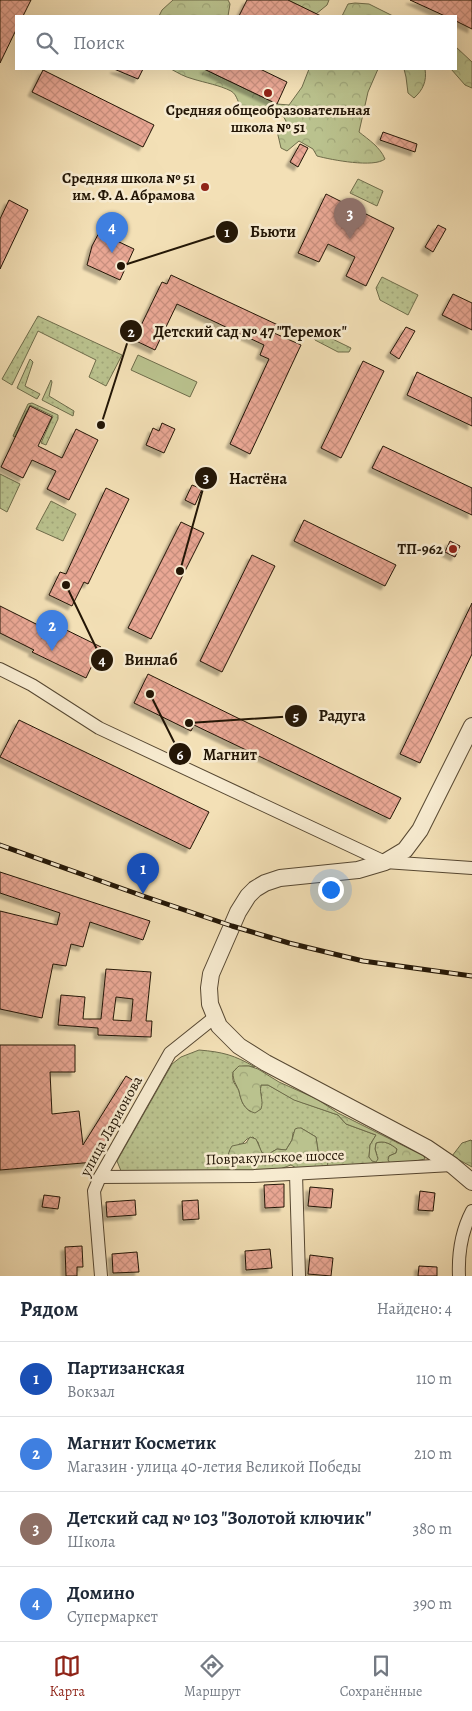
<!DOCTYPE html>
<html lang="ru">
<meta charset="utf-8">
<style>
:root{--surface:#fff;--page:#f2f2f3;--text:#1f2937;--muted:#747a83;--line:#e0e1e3;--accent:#8f2418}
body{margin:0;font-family:Alegreya,serif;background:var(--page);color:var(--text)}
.you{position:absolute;left:330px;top:889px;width:18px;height:18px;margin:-12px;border:4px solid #fff;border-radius:50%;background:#1a73e8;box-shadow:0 0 0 8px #1a73e833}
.badge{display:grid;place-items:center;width:32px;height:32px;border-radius:50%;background:var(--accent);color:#fff;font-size:16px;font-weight:700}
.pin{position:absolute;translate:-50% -41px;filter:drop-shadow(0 1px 2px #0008)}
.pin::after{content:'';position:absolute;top:26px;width:18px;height:15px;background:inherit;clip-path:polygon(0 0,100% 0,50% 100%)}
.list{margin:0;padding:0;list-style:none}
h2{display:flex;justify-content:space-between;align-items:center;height:65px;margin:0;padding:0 20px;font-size:21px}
h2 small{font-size:16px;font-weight:400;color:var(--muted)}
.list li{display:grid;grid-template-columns:32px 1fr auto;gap:15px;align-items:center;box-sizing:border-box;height:75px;padding:0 20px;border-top:1px solid var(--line)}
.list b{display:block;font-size:19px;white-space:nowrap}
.list p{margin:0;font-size:16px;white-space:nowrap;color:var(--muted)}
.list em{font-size:16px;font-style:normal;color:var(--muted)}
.icon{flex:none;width:28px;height:28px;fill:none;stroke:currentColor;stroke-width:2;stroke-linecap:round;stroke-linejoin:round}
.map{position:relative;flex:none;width:472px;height:1276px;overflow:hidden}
.search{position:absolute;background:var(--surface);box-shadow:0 5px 20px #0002;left:15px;right:15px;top:15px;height:55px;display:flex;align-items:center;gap:12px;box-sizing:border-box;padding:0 18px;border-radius:0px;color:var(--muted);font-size:19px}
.sheet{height:365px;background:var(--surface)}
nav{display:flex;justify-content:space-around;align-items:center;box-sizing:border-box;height:70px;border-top:1px solid var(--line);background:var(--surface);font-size:14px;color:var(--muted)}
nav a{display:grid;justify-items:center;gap:2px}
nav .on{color:var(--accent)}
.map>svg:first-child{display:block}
.grass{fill:url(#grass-dots);stroke:#6e6c4a}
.forest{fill:url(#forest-crowns);stroke:#6e6c4a}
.green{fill:#bac28e;stroke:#6e6c4a}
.building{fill:url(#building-cross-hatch);stroke:#231606;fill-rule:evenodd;filter:url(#shadow)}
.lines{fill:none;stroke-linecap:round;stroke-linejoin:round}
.minor-casing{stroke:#574832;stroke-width:14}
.tertiary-casing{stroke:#574832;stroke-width:18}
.minor{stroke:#f7ebd0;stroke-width:12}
.tertiary{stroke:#f7ebd0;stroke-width:16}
.rail-casing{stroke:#231606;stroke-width:5}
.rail{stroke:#f7ebd0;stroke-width:3;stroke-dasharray:9;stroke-linecap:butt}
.poi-dot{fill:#8f2418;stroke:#f7ebd0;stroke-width:2}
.labels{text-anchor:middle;stroke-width:5;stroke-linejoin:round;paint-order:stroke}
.poi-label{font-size:15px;font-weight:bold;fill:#231606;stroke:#f7ebd0;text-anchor:end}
.street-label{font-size:15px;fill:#231606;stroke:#f7ebd0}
.leader{fill:none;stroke:#231606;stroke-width:2}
.callout-dot{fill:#231606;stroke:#f7ebd0;stroke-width:2}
.mark-label{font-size:15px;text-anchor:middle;font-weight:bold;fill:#fff}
.callout-label{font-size:16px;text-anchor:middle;font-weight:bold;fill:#231606;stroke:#f7ebd0;stroke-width:5;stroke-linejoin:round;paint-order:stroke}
</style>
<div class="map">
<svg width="472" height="1276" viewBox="0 0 472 1276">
<defs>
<pattern id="grass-dots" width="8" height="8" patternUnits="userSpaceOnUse" patternTransform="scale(1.25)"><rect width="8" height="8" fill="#bac28e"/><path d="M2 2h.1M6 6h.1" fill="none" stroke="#a0a679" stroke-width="1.8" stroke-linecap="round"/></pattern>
<pattern id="forest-crowns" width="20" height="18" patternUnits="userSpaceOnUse" patternTransform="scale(1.25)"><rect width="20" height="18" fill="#bac28e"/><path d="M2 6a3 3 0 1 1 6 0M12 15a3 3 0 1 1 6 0" fill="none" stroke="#a0a679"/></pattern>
<pattern id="building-cross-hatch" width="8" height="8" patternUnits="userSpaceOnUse" patternTransform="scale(1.25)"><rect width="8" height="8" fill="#e9a794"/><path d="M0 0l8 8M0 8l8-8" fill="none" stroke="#c88f7e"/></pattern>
<filter id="shadow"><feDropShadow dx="-4" dy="4" stdDeviation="1" flood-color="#0004"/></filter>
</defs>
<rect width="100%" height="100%" fill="#f3e0b6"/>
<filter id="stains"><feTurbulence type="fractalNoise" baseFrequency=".004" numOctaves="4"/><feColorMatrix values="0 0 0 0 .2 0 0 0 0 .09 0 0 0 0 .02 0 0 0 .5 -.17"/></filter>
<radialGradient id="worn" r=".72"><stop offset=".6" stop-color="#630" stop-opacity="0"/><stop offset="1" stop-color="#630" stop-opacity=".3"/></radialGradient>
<!-- grass -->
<g class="grass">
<path d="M358,179l25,12 -6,15 -27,-13z"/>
<path d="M382,277l36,18 -10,20 -28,-15 -4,-12z"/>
<path d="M38,316l84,39 -16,31 -17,-9 7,-17 -58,-29 -26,54 -10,-6z"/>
<path d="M316,331l35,17 -2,4h-11l-23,-12 -2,-6z"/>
<path d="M30,359l3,3 -8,24 15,8 -3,5 -20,-11z"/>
<path d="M51,380l1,2 -3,14 25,15 -1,5 -31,-16z"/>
<path d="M32,403l26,12v4l-12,26 -5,-2 12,-27 -23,-11 -15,32 -2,-1 15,-32z"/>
<path d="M0,474l20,10 -13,28 -7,-4z"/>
<path d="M51,501l25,13 -13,27 -27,-12z"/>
<path d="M199,1050c24,2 35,5 56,17 -10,-2 -25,-2 -22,13 1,4 5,8 6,11 2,9 4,16 12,21l11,-17 -2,-3 1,-7h7l27,15 43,15 8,9 30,11 -6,10 -1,12 8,-2 -2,-6 1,-6c8,-3 15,1 21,6l-1,4 -7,3 1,7 -63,6 -9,-18 -2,-14 -15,-9 -8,5 -1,7 -6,10 -9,-1 -10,6 -6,-3 -3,-10 -5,-5 -6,2 -5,5h-3l-11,13 1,7 4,8 -112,-1 -4,-10 55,-97 9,-7z"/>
</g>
<!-- forest -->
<g class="forest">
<path d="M173,0h55l2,4 -2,12h-69l3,-6z"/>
<path d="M288,0h41l-2,5 -11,9z"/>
<path d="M355,3l14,1 24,12h-51l6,-12z"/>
<path d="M456,47l16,15v26l-7,-3 -14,-16h5z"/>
<path d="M171,69h33l73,35 12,1 13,-18 7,-18h69l-10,23 -9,40c10,8 21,15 26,27 -11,9 -53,1 -68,-3l-4,-7 -14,-8 -12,10 -6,-3 -4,-17 3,-4 4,-1 2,-5 -3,-5 -39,-6c-7,-6 -6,-15 -13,-19 -12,-6 -25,-8 -38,-12 -8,-2 -15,-6 -22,-10z"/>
<path d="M404,69h21c2,12 -2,21 -11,29l-6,-5 -2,-16z"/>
<path d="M239,1066h10l9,3 21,13 38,17 21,14 86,43 1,3 -19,4h-16l-2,-3 1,-4 7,-3 1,-4c-6,-5 -13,-9 -21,-6l-1,6 3,10 -2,3 -4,-1 -3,-4 1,-12 6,-10 -30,-11 -8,-9 -44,-15 -26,-15h-7c-2,9 3,15 0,24l-6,4c-11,-3 -14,-12 -16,-22 -3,-8 -6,-9 -6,-19z"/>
<path d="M298,1128h3l15,9 2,14 10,10 -1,8h-29l-7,-4 -11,4 -47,3c-6,-8 -7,-17 -1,-26l14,-3 4,-6 6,2 7,16h4l10,-6 9,1 6,-10 3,-11z"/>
<path d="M471,1140l1,1v26l-20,-11 10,-13z"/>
</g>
<!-- green -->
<path class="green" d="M138,355l59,27 -7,15 -59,-27z"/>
<!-- building -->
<g class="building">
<path d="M0,0h31l-8,16h-7v14l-16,33z"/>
<path d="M247,0h41l33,16h-82z"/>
<path d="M410,0h62v29l-16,-8v-5h-11z"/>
<path d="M114,69h29l-5,10z"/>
<path d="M204,69h56l27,13 -10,22z"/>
<path d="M43,70l111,55 -11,22 -111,-55z"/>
<path d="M383,132l34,12 -2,8 -35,-12z"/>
<path d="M300,144l8,4 -10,19 -8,-5z"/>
<path d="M326,194l68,34 -28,58 -20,-10 9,-19 -27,-13 -9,18 -21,-9z"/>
<path d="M9,200l19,10 -28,59v-50z"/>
<path d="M438,225l8,4 -13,23 -8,-5z"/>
<path d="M102,227l17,8 -2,6 17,8 -14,31 -33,-15 5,-19z"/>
<path d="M171,275l107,50 -4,8 27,12 -51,109 -20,-10 39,-85 -9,-4 4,-10 -87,-41 -22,46 -21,-10 28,-58 5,2z"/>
<path d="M453,294l19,9v27l-30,-15z"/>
<path d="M406,327l9,4 -16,28 -9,-6z"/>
<path d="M363,361l21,10 -43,87 -20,-10z"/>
<path d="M417,372l55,26v28l-65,-31z"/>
<path d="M30,406l22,11 -14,29 24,12 14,-29 22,11 -29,60 -22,-11 9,-18 -24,-11 -9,18 -22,-11z"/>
<path d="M162,423l13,6 -11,24 -18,-8 7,-17 6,3z"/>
<path d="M383,446l89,42v27l-100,-47z"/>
<path d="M192,485l10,4 -7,16 -10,-5z"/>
<path d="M106,488l23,11 -41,85 -4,-2 -12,24 -23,-11 11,-23 6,2z"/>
<path d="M304,520l92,45 -11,21 -91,-45z"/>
<path d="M181,522l23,11 -53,106 -23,-11z"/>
<path d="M450,541l10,5 -5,11 -10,-5z"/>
<path d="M252,555l23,11 -53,106 -22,-11z"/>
<path d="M472,603v51l-52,109 -20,-9z"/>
<path d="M0,606l44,22 4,-7 53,26 -15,31 -54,-26 2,-2 -34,-17z"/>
<path d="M148,674l253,124 -11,21 -196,-94 -3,6 -57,-28z"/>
<path d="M19,720l190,92 -19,37 -190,-92z"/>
<path d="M0,872l150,49 -7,19 -53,-18 -7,25 -12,-3 -5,22 -13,-2 -11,54 -42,-9v-98l57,14 3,-12 -60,-20z"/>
<path d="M106,969l45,3 -5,49h6l-1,16 -53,-2v-7l-40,-3 3,-30 24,2 -2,22h18zM116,997l17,2 -2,22 -18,-1z"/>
<path d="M0,1045h75v27h-25l2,42 27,-3 4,34 43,-69 13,8 -44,78 -95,8z"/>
<path d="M284,1184v23l-19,1 -1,-23z"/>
<path d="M310,1187l23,2 -2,19 -23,-2z"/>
<path d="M420,1191l15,2 -2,18 -15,-1z"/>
<path d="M44,1195l16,2 -2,12 -16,-2z"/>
<path d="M135,1200l1,15 -29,2 -1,-15z"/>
<path d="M198,1200l1,19 -16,1 -1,-19z"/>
<path d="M82,1246l1,21h-6v9h-11l-1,-29z"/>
<path d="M270,1249l2,19 -26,2 -1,-19z"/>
<path d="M137,1252l2,20 -26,1 -1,-19z"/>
<path d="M310,1255l23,3 -2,18 -23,-2z"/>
<path d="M419,1266l18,1v9h-19z"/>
</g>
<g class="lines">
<!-- minor casing -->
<g class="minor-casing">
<g id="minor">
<path d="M0,669l32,16 67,43 286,134 87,6"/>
<path d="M296,1174l3,102"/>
<path d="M100,1177l154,-1 198,-11"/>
<path d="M101,1276l-7,-85 6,-14 70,-124 45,-36"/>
<path d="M459,1276c-1,-23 2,-44 13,-65"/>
</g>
</g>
<!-- tertiary casing -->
<g class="tertiary-casing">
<path id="tertiary" d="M472,726l-52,104 -15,20 -20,12 -27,8 -78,8 -15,5 -10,6 -7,7 -10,16 -27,62 -2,14 1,16 9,22 20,20 27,17 161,85 25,17 20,17"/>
</g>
<!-- minor -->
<use href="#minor" class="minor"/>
<!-- tertiary -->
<use href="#tertiary" class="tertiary"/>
<!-- rail casing -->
<g class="rail-casing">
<path id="rail" d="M0,845l143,51 89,30 57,17 74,18 109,15"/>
</g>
<!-- rail -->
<use href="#rail" class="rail"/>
</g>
<!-- markers -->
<g class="poi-dot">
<circle cx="268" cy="93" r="5"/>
<circle cx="205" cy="187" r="5"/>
<circle cx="453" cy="549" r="5"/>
</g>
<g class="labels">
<!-- poi labels -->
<g class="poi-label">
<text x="268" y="115" text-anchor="middle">Средняя общеобразовательная<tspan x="268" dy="17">школа № 51</tspan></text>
<text x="195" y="183">Средняя школа № 51<tspan x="195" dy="17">им. Ф. А. Абрамова</tspan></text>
<text x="443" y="554">ТП-962</text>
</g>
<!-- street labels -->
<g class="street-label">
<text transform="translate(111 1126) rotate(-61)" y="5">улица Ларионова</text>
<text transform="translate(275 1157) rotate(-2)" y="5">Повракульское шоссе</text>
</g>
</g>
<!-- callouts -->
<path class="leader" d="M121 266L227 232M101 425L131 331M180 571L206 478M66 585L102 660M189 723L296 716M150 694L180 754"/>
<g class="callout-dot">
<circle cx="121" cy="266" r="5"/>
<circle cx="101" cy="425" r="5"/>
<circle cx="180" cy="571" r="5"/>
<circle cx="66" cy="585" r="5"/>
<circle cx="189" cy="723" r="5"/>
<circle cx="150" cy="694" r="5"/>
<circle cx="227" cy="232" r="12"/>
<circle cx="131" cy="331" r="12"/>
<circle cx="206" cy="478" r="12"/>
<circle cx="102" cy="660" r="12"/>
<circle cx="296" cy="716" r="12"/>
<circle cx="180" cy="754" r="12"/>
</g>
<g class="mark-label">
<text x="227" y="237">1</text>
<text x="131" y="337">2</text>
<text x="206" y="483">3</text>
<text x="102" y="665">4</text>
<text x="296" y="721">5</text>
<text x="180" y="760">6</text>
</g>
<g class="callout-label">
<text x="273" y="237">Бьюти</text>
<text x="250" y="337">Детский сад № 47 "Теремок"</text>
<text x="258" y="484">Настёна</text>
<text x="151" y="665">Винлаб</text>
<text x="342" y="721">Радуга</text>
<text x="230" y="760">Магнит</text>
</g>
<rect width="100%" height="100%" filter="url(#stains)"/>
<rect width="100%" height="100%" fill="url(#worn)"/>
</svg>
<div class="you"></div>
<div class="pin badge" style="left:143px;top:894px;background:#1a4fb4">1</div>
<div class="pin badge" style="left:52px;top:651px;background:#3f7fe0">2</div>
<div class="pin badge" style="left:350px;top:239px;background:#8d6e63">3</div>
<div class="pin badge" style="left:112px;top:253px;background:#3f7fe0">4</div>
<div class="search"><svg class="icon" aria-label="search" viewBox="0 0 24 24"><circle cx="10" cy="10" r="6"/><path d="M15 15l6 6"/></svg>Поиск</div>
</div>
<section class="sheet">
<h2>Рядом<small>Найдено: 4</small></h2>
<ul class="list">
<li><span class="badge" style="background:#1a4fb4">1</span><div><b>Партизанская</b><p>Вокзал</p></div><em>110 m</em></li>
<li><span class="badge" style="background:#3f7fe0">2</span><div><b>Магнит Косметик</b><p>Магазин · улица 40-летия Великой Победы</p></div><em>210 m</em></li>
<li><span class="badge" style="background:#8d6e63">3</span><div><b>Детский сад № 103 &quot;Золотой ключик&quot;</b><p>Школа</p></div><em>380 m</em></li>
<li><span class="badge" style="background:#3f7fe0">4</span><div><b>Домино</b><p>Супермаркет</p></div><em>390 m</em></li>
</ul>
</section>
<nav>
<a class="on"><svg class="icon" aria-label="map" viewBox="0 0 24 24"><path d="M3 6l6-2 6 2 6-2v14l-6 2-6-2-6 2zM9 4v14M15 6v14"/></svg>Карта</a>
<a><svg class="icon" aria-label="directions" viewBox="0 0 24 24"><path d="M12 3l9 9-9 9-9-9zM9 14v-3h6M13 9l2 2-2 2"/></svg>Маршрут</a>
<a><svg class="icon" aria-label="saved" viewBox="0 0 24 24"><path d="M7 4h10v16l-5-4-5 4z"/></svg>Сохранённые</a>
</nav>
